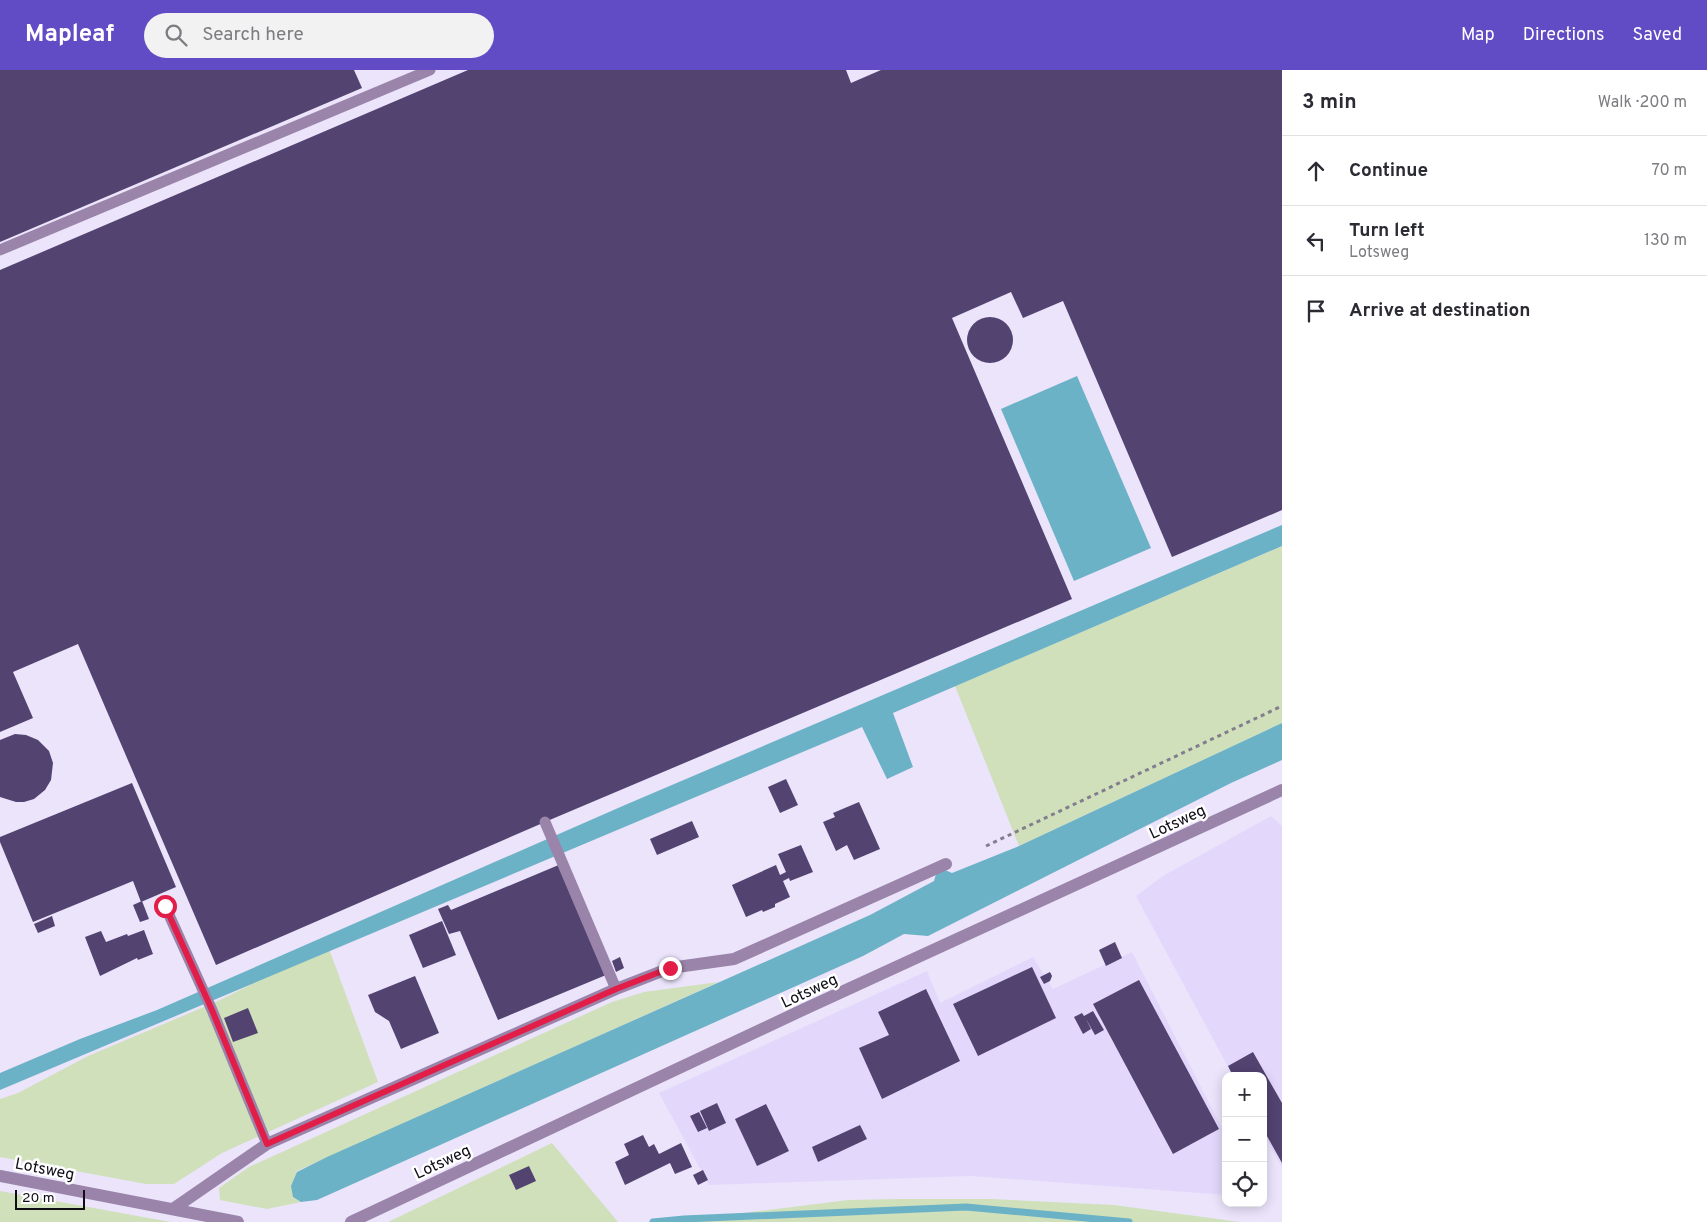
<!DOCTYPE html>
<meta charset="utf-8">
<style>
:root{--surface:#fff;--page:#f2f2f3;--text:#2b2b33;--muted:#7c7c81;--line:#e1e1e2;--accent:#624cc5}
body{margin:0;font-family:Overpass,sans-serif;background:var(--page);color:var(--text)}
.controls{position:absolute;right:15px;bottom:15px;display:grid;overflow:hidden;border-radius:10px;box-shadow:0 2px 12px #0003}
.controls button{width:45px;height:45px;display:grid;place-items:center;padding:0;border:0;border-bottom:1px solid var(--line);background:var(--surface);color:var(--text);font:25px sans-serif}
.scale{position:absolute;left:15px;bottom:12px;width:70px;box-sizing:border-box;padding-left:5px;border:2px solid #100d16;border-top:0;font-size:14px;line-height:18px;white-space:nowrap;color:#100d16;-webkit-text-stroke:4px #fff;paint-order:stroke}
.stop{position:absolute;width:15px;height:15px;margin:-11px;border:4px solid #e11d48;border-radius:50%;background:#fff}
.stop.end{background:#e11d48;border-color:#fff;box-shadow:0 1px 5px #0008}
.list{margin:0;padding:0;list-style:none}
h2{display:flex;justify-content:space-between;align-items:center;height:65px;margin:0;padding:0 20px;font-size:21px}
h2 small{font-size:16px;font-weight:400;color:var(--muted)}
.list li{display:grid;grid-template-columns:32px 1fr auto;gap:15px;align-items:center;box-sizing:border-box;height:70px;padding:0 20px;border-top:1px solid var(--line)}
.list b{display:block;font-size:19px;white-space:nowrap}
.list p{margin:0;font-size:16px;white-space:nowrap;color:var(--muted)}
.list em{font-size:16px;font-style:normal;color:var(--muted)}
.icon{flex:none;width:28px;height:28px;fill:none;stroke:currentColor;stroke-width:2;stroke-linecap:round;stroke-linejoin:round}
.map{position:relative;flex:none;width:1282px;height:1152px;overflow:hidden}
header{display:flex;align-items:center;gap:30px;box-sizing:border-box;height:70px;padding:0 25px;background:var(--accent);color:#fff}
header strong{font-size:24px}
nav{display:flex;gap:28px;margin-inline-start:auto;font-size:18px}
.search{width:350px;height:45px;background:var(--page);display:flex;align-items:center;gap:12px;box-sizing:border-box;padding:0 18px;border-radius:28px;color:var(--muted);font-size:19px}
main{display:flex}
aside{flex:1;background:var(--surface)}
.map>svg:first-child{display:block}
.built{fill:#e3d8fb}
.green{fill:#d0e0bb}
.water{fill:#6cb2c6}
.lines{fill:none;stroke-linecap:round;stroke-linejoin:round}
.stream{stroke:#6cb2c6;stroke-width:7}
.building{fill:#524371}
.path{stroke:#837e8e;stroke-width:3;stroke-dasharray:4 4;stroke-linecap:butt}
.service{stroke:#9a84aa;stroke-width:11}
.minor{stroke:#9a84aa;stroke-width:12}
.route{stroke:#e11d48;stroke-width:6}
.labels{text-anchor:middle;stroke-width:5;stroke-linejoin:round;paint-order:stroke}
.street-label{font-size:16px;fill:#100d16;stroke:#fff}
</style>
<header>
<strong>Mapleaf</strong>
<div class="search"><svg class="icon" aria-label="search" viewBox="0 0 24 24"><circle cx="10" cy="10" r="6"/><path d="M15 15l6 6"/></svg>Search here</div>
<nav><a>Map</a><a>Directions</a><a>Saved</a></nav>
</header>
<main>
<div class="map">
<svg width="1282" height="1152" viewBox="0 0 1282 1152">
<rect width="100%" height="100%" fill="#ebe4fb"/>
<!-- built -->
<g class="built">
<path d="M1271,746l11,10v342l-19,-35v-57h-30l-97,-180 27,-20z"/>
<path d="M1132,882l94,184v59l-255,-19 -262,9 -50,-92 268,-122 13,32 93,-46 20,32z"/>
</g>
<!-- green -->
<g class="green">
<path d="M1282,476v177l-263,123 -64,-160z"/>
<path d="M328,876l50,136 -156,71 -48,31h-28l-146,-27v-58l18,-6 70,-37 130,-55z"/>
<path d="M719,912l-422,189 -4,26 8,5 -34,7 -47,-9 -1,-12 30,-21 363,-165 32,-10z"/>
<path d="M552,1073l66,79h-230z"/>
<path d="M0,1121l171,31h-171z"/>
<path d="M897,1129h95l122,6 126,17h-547l42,-8 113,-14z"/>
</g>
<!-- water -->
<g class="water">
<path d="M1077,306l74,172 -77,33 -73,-172z"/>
<path d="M1282,455v21l-389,167 20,54 -26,12 -25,-52 -862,363v-17l80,-34 77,-29 468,-205z"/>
<path d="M1282,653v37l-51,23 -303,153 -24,-2 -41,22 -546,244 -16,2 -8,-5 -2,-11 6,-14 30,-15 543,-242 64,-34 2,-7 9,-4 7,3 67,-27z"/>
</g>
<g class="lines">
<!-- stream -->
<path class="stream" d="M653,1152l31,-3 282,-12 163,15"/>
</g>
<!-- building -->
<g class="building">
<path d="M0,0h354l8,18 -362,154z"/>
<path d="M468,0h378l5,13 30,-13h401v440l-110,47 -109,-256 -40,17 -12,-26 -59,26 120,281 -520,220 -336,146 -138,-321 -65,28 20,46 -33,14v-462z"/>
<circle cx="990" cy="270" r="23"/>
<path d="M15,664l11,1 12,5 11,11 4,12 -2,17 -6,10 -11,9 -10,3h-8l-16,-5v-57z"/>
<path d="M786,709l12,26 -18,8 -12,-26z"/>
<path d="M132,713l44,104 -35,15 -8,-21 -100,41 -33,-80v-5z"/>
<path d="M859,732l21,47 -26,11 -7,-15 -11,6 -13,-29 12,-5 -2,-4z"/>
<path d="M692,751l7,16 -42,18 -7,-16z"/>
<path d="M801,775l12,27 -23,9 -1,-3 -6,3 7,16 -15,7v3l-12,5 -1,-2 -16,7 -14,-32 44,-20 4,10 6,-3 -8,-18z"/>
<path d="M561,794l45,111 -108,45 -38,-89 -11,3 -11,-25 10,-4 3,5z"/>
<path d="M142,831l7,18 -9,3 -7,-17z"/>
<path d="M52,846l3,10 -17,7 -4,-9z"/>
<path d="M442,851l14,34 -33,13 -14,-33z"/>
<path d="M144,860l9,24 -15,6 -1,-2 -37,18 -15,-39 16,-6 5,11 21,-8 1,2z"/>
<path d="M1115,872l7,16 -16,8 -7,-16z"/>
<path d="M620,887l4,11 -8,4 -4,-11z"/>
<path d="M1032,897l24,51 -78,38 -25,-52z"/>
<path d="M1050,902l2,4 -2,5 -6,3 -4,-7z"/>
<path d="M415,906l24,57 -38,16 -12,-28 -14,-9 -7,-17z"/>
<path d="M1139,910l80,149 -46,25 -80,-150z"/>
<path d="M926,919l34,72 -78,38 -23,-51 30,-13 -11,-23z"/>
<path d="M248,938l10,25 -25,9 -9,-24z"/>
<path d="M1093,941l11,19 -9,5 -9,-16 5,10 -8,5 -9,-17 8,-4 2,3z"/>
<path d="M1253,982l29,51v60l-19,-34v-53h-30l-5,-10z"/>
<path d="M717,1033l9,20 -17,8 -9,-20z"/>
<path d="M766,1034l23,47 -32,15 -22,-47z"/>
<path d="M699,1042l8,16 -9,4 -8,-16z"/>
<path d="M860,1055l7,14 -49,23 -6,-15z"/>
<path d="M643,1065l6,12 5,-3 5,10 22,-11 11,24 -17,7 -5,-11 -45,22 -10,-23 14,-7 -5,-11z"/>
<path d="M529,1096l7,15 -20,9 -7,-15z"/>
<path d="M703,1100l5,10 -10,5 -5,-10z"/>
</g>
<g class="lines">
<!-- path -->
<path class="path" d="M986,776l296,-140"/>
<!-- service -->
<g class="service">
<path d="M0,180l430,-180"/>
<path d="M545,752l71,167"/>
<path d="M165,836l47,104 55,134"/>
</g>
<!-- minor -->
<g class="minor">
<path d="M0,1106l238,46"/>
<path d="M173,1139l94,-65 349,-155 54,-21 64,-9 212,-95"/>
<path d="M351,1152l458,-215 473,-217"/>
</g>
</g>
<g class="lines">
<!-- route -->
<path class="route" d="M165,836l47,104 55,134 349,-155 54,-21"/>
</g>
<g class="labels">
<!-- street labels -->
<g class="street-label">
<text transform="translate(1177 751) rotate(-25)" y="6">Lotsweg</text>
<text transform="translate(809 920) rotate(-25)" y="6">Lotsweg</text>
<text transform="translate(442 1091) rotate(-25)" y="6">Lotsweg</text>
<text transform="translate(45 1098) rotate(11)" y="6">Lotsweg</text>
</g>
</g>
</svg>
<div class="controls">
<button>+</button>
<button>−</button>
<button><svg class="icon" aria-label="locate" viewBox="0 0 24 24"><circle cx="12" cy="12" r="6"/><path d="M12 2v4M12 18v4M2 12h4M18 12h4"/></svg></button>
</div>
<div class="scale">20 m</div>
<div class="stop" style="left:165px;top:836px"></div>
<div class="stop end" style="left:670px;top:898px"></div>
</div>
<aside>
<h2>3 min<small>Walk · 200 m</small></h2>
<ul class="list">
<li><svg class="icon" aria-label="ahead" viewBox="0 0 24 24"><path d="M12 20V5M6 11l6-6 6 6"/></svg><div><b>Continue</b></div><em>70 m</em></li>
<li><svg class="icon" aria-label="left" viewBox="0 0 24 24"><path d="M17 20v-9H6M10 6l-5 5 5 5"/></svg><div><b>Turn left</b><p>Lotsweg</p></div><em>130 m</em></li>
<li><svg class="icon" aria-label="arrive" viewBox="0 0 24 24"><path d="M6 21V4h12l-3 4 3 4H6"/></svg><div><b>Arrive at destination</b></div></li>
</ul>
</aside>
</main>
